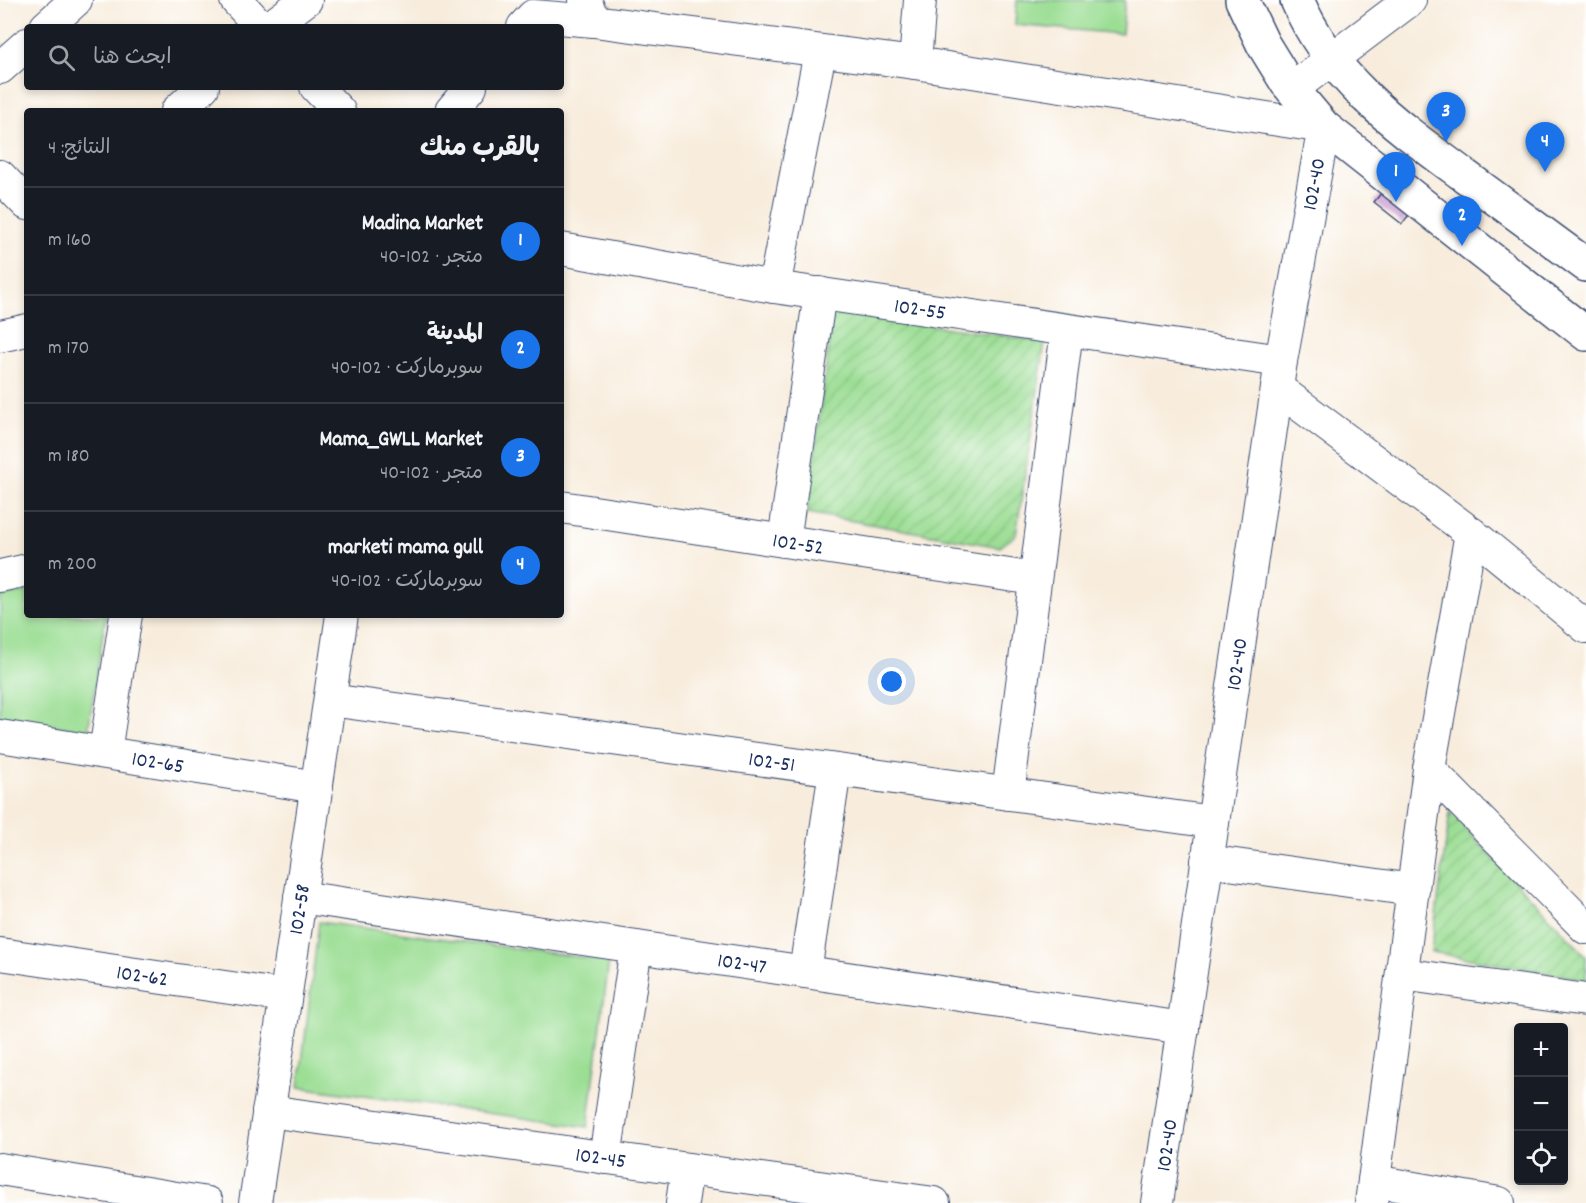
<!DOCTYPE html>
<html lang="ar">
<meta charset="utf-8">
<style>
:root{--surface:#171b24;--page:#20242c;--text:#f1f3f6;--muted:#9ea1a6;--line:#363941;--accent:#1a73e8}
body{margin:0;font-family:Dekko,"Playpen Sans Arabic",sans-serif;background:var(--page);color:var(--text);direction:rtl}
.controls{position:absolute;right:18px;bottom:18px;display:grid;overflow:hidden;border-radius:6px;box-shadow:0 3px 9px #0003}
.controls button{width:54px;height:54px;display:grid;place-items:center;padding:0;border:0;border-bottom:2px solid var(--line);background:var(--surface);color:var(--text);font:30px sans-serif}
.you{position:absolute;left:892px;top:682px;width:21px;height:21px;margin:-15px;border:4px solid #fff;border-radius:50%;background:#1a73e8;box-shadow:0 0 0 9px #1a73e833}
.badge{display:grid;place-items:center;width:39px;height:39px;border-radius:50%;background:var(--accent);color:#fff;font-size:20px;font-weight:700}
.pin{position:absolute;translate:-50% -50px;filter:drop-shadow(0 2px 3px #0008)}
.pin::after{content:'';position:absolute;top:32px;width:21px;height:18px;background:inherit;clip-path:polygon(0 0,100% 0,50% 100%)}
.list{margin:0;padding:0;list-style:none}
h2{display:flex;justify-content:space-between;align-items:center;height:78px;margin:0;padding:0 24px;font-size:26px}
h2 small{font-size:20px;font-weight:400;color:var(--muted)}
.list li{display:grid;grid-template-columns:39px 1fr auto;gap:18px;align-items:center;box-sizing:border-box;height:108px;padding:0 24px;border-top:2px solid var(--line)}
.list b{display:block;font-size:22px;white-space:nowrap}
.list p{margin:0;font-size:20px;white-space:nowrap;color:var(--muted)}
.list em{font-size:20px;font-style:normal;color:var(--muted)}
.icon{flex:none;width:33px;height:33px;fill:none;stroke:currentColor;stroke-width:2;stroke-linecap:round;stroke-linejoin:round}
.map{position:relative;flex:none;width:1586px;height:1203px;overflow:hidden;direction:ltr}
.search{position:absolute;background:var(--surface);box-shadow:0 3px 9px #0003;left:24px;top:24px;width:540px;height:66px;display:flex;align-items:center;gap:15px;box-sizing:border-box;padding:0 21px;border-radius:6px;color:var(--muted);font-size:22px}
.panel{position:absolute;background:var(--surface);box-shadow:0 3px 9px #0003;left:24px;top:108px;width:540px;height:510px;border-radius:6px;direction:rtl}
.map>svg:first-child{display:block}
.park{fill:#9cde94;stroke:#5c8679;stroke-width:1.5}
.garden{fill:url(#garden-furrows);stroke:#5c8679;stroke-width:1.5}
.building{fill:#c492ce}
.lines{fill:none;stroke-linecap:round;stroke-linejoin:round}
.minor-casing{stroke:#3c4c71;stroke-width:34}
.major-casing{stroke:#3c4c71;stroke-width:36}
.minor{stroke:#fff;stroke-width:32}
.major{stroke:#fff;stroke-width:33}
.labels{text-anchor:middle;stroke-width:5;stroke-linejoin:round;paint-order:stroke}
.street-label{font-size:21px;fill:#1b2f5e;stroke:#fff}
</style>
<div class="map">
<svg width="1586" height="1203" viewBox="0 0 1586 1203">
<defs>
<pattern id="garden-furrows" width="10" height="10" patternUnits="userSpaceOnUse" patternTransform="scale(1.5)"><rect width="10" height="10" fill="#9cde94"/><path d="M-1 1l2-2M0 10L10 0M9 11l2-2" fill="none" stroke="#86bf82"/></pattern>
</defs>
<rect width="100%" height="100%" fill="#fff"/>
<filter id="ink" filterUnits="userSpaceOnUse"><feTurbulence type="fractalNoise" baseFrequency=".0167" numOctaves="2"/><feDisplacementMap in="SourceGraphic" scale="12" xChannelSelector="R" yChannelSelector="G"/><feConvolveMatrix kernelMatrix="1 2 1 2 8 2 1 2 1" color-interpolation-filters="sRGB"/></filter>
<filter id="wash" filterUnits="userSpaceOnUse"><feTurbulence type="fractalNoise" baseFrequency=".008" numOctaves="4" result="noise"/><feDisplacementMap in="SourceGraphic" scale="24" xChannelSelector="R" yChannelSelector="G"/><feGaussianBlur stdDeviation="1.35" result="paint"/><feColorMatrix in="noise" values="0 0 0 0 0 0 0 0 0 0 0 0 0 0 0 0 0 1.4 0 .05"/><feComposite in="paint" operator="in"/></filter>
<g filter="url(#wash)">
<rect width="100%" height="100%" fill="#f8eddd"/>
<!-- park -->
<g class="park">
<path d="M1017,0h108l-3,34 -107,-9z"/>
<path d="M27,591v24h79l-18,116 -88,-14v-120z"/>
<path d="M319,922l290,39 -21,166 -289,-40z"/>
</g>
<!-- garden -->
<g class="garden">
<path d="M833,311l212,31 -29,193 -16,12 -193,-34z"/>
<path d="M1450,812l136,144v24l-155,-28z"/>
</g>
<g id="blocks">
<!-- building -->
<path class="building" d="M1391,181l27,22 -16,21 -28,-22z"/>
</g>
</g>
<g filter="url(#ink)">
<use href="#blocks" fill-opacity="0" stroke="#3c4c71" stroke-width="1.5"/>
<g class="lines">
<!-- minor casing -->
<g class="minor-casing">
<g id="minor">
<path d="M236,0l25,27"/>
<path d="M585,0l9,21 321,42 409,64 -43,234 -124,842"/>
<path d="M46,27l30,-27"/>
<path d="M270,27l36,-27"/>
<path d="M523,27l10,-11 61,5"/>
<path d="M915,63l5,-63"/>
<path d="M0,68l27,-24"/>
<path d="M316,87l23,24"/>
<path d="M1292,89l118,-89"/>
<path d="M177,111l26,-24"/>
<path d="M451,111l20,-24"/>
<path d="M0,176l27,28"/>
<path id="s1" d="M561,249l213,38 507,74"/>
<path d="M774,287l46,-235"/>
<path d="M0,336l27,-6"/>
<path d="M1277,388l194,145 115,94"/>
<path id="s2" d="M561,507l474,72"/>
<path d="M784,541l36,-248"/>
<path d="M0,576l27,-6"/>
<path id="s3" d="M330,700l883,122"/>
<path id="s4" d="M0,736l317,51"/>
<path d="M105,752l21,-137"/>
<path d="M1429,769l157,159"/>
<path d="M1008,794l59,-464"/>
<path d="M1207,861l206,29"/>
<path id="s5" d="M300,897l883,131"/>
<path id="s6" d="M0,954l285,42"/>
<path d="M805,972l30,-202"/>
<path d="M1402,974l184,26"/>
<path id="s7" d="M268,1111l666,92"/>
<path d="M605,1158l31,-211"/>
<path d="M0,1169l207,34"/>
<path d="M1374,1181l125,22"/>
<path id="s8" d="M255,1203l87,-588"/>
<path d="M682,1203l5,-34"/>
<path d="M1371,1203l58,-434 42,-236"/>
</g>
</g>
<!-- major casing -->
<g class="major-casing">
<g id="major">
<path d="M1242,0l21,44 24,39 37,44 262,207"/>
<path d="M1297,0c33,78 99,125 164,173 42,31 83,61 125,92"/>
</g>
</g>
<!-- minor -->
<use href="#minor" class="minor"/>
<!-- major -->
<use href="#major" class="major"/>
</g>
</g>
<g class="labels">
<!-- street labels -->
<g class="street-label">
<text transform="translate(1313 184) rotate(-80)" y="7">102-40</text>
<text dy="7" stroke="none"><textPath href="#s1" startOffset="364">102-55</textPath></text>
<text dy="7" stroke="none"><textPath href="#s2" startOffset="240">102-52</textPath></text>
<text transform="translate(1236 664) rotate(-82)" y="7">102-40</text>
<text dy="7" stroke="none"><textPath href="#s4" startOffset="160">102-65</textPath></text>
<text dy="7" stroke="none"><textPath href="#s3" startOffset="446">102-51</textPath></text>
<text dy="7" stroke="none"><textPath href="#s8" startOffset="297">102-58</textPath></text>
<text dy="7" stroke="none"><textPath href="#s5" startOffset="447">102-47</textPath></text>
<text dy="7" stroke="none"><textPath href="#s6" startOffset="144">102-62</textPath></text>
<text transform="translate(1166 1145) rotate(-82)" y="7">102-40</text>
<text dy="7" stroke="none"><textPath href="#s7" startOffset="336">102-45</textPath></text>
</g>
</g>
</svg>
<div class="controls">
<button>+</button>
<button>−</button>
<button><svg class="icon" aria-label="locate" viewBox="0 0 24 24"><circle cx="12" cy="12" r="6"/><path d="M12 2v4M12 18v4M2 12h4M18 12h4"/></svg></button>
</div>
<div class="you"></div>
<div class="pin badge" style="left:1396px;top:202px">1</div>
<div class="pin badge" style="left:1462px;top:246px">2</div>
<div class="pin badge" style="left:1446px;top:142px">3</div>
<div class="pin badge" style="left:1545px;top:172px">4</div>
<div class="search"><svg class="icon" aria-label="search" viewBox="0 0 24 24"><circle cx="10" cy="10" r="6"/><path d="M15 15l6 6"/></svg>ابحث هنا</div>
<section class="panel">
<h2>بالقرب منك<small>النتائج: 4</small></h2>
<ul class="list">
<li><span class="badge">1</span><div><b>Madina Market</b><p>متجر · 102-40</p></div><em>160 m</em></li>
<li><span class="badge">2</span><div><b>المدينة</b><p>سوبرماركت · 102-40</p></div><em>170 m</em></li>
<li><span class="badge">3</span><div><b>Mama_GWLL Market</b><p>متجر · 102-40</p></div><em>180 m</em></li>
<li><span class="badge">4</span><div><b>marketi mama gull</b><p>سوبرماركت · 102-40</p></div><em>200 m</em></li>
</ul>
</section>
</div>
